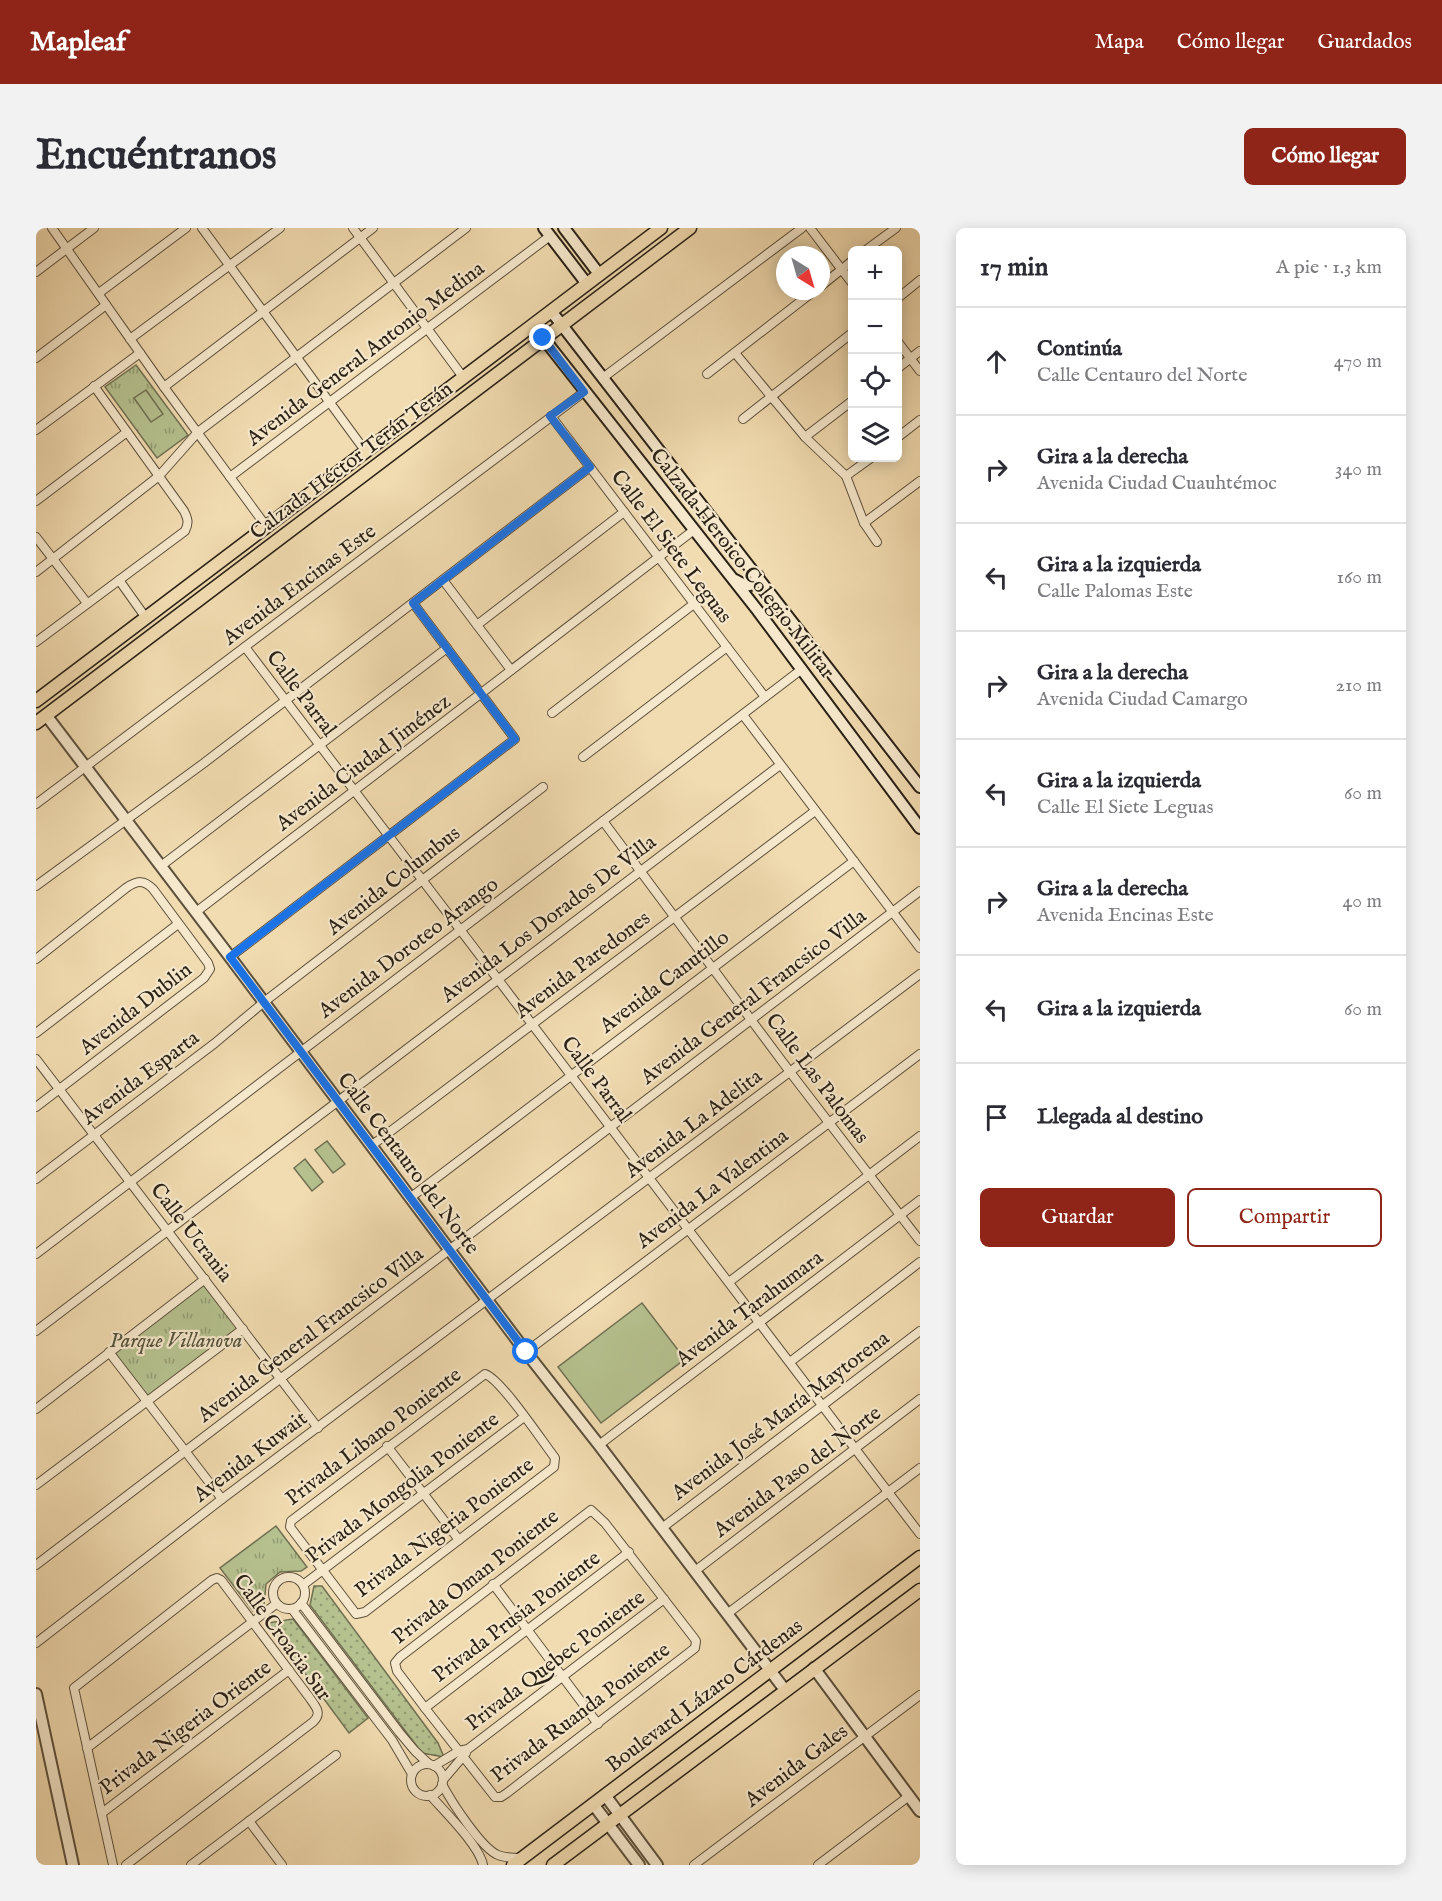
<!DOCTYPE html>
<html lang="es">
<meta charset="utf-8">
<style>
:root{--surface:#fff;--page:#f2f2f3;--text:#2b2b33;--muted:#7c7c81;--line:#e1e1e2;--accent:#8f2418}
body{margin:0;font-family:"IM FELL English",serif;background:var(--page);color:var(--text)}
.controls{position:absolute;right:18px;top:18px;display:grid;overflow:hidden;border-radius:9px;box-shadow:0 3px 15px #0003}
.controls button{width:54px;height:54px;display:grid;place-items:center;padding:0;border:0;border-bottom:2px solid var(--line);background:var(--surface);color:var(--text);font:30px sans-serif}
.compass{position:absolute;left:740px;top:18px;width:54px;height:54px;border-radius:50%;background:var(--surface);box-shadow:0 3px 15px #0003;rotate:143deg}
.stop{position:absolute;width:18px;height:18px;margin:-14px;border:4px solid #1a73e8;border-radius:50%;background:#fff}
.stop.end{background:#1a73e8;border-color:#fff;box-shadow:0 2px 6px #0008}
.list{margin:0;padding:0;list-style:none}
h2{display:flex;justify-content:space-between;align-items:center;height:78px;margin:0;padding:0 24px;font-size:26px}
h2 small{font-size:20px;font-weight:400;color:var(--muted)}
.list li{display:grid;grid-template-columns:39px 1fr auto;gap:18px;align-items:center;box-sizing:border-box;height:108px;padding:0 24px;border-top:2px solid var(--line)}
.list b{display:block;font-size:22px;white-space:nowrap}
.list p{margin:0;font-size:20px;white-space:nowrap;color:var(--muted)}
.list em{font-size:20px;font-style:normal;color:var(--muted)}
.actions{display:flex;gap:12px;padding:18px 24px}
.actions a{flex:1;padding:14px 0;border:2px solid var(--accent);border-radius:9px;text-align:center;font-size:21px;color:var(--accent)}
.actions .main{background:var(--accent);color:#fff}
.icon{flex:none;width:33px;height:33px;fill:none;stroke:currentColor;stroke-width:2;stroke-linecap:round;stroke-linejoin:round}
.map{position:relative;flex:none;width:884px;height:1637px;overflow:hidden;border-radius:9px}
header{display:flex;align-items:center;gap:36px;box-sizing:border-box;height:84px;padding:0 30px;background:var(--accent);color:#fff}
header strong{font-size:28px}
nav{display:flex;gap:33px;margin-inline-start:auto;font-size:21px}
.intro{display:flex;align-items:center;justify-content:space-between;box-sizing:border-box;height:144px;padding:0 36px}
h1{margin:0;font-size:42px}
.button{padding:15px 27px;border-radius:9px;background:var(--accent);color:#fff;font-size:21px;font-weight:700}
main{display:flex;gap:36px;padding:0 36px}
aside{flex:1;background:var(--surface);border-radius:9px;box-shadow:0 3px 15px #0003}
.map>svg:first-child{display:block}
.grass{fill:url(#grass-dots);stroke:#707152;stroke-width:1.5}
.park{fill:url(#park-tufts);stroke:#707152;stroke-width:1.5}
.garden{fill:#b5c18f;stroke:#707152;stroke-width:1.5}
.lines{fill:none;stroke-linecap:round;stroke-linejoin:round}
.minor-casing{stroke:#5c503c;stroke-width:10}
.tertiary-casing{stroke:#5c503c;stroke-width:14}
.secondary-casing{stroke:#2a2116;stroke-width:14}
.primary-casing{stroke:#2a2116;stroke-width:15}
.minor{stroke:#f6e8cc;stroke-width:8}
.tertiary{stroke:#f6e8cc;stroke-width:10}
.secondary{stroke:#f6e8cc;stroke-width:10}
.primary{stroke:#f1dbb0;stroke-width:12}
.route{stroke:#1a73e8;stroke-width:8}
.labels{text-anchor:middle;stroke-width:4.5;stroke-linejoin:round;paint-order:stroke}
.street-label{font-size:21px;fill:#2a2116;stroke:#f6e8cc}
.park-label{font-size:21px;font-style:italic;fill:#54513a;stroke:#f6e8cc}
</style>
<header>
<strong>Mapleaf</strong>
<nav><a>Mapa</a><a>Cómo llegar</a><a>Guardados</a></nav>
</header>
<div class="intro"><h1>Encuéntranos</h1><a class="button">Cómo llegar</a></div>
<main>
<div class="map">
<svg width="884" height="1637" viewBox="0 0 884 1637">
<defs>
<pattern id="grass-dots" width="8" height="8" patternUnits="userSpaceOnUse" patternTransform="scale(1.5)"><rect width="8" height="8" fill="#b5c18f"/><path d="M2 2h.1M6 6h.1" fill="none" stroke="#939c74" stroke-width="1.8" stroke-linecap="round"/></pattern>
<pattern id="park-tufts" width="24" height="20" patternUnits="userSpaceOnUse" patternTransform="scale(1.5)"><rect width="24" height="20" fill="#b5c18f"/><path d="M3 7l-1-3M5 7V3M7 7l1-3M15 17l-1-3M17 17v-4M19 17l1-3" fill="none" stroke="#939c74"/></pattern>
</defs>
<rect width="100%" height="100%" fill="#f1dbb0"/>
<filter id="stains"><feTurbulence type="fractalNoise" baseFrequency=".00333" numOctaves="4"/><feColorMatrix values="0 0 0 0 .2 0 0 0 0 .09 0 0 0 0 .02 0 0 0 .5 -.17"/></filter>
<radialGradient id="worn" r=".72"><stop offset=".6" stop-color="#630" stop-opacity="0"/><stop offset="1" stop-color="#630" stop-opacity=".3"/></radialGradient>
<!-- grass -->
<g class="grass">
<path d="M278,1358h8l116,157 6,14 -22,-4 -112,-148z"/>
<path d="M257,1391l75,99 -19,15 -81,-110z"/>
</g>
<!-- park -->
<g class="park">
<path d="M100,137l52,70 -31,23 -52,-71z"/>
<path d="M169,1052l37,48 -96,72 -36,-48z"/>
<path d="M240,1298l31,41 -6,4 -21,1 -14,12 -2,20 -11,7 -33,-43z"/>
</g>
<!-- garden -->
<g class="garden">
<path d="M110,162l17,24 -12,8 -17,-24z"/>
<path d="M291,913l18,23 -12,9 -18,-23z"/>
<path d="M269,931l18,23 -11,9 -18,-23z"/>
<path d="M606,1075l43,56 -84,64 -43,-56z"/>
</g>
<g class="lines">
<!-- minor casing -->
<g class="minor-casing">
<g id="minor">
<path d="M16,0l112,159 102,139"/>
<path d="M166,0l164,224"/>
<path d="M317,0l110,149"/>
<path d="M774,0l42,55"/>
<path d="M830,22l30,-22"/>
<path d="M0,44l58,-44"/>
<path d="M785,58l31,-25"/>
<path d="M63,65l87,-65"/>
<path d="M862,70l22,-18"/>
<path d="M94,111l150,-111"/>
<path d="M862,114l22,29"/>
<path d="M699,125l70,84 41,39 18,47 13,19"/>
<path d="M0,130l70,-53"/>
<path d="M862,140l22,-17"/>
<path d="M671,146l107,-83"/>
<path d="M568,149l198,-149"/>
<path d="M128,159l209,-159"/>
<path d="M515,188l214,281"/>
<path d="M707,191l109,-86"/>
<path d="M0,202l104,-77"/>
<path d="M769,209l47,-36"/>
<path d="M862,209l22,-17"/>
<path d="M810,248l25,-18"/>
<path d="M194,249l320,-241"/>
<path d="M0,273l91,-69"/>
<path d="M828,295l56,-42"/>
<path d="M0,309l51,66"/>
<path d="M0,344l123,-96 39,-44 268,-204"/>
<path d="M83,352l27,38"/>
<path d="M407,352l68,90"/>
<path d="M441,397l147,-113"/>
<path d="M0,414l149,-111c4,-8 3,-12 -1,-20l-90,-125"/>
<path d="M209,419l675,887"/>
<path d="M516,485l143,-110"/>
<path d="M707,487l177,233"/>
<path d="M547,529l144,-110"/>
<path d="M0,576l548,-412"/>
<path d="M567,593l187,251 130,169"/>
<path d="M125,638l286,-218"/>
<path d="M0,658l168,-123 386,-296"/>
<path d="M160,684l498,-382"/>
<path d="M194,729l285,-218 -102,-136"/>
<path d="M0,731l90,-71c12,-8 18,-8 27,1l55,74 2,6 -6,9 -168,129"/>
<path d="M0,805l142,-109"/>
<path d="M0,831l282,369"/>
<path d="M335,918l444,-335"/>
<path d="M0,951l179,-136 49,-41 279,-215"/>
<path d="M374,970l444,-337"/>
<path d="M0,1026l766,-585"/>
<path d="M693,1054l191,-146"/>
<path d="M0,1103l744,-566"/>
<path d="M73,1124l113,147"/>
<path d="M490,1124l394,-298"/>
<path d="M754,1134l130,-100"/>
<path d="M449,1146c16,5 57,67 70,84l-1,9 -189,145 -9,2 -66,-87 1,-6z"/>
<path d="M0,1181l169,-130"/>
<path d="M563,1217l321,-245"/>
<path d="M351,1218l72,94"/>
<path d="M0,1257l207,-156"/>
<path d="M555,1282l14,13 89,115 2,3 -1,7 -188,145 -6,4h-6l-70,-89 -28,-37 -2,-8 5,-6z"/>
<path d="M626,1300l258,-197"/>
<path d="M0,1337l884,-674"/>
<path d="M659,1343l225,-172"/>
<circle cx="253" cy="1365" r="16"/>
<path d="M457,1356l105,140"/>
<path d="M267,1357l221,-168"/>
<path d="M265,1375l98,129 16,19 14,13"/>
<path d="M256,1381l100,131 20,34"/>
<path d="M691,1386l193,-146"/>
<path d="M0,1415l186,-144 698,-525"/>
<path d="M389,1480l204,-156"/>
<path d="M51,1520l189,-144"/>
<circle cx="391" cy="1552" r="16"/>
<path d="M398,1538l25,-15 9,-2 196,-150"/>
<path d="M407,1552l23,-27"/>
<path d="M406,1556c9,17 39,64 56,71 7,3 16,3 23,3"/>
<path d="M394,1567c14,16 49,50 53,70"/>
<path d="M66,1585l187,-143"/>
<path d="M213,1593l33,44"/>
<path d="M77,1637l-39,-177 138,-108 5,-2 4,2 88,117c6,9 14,16 4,25l-187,143"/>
<path d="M155,1637l145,-110"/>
<path d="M658,1637l226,-170"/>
<path d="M782,1637l91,-69"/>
</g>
</g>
<!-- tertiary casing -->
<g class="tertiary-casing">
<g id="tertiary">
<path d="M10,487l184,242 296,395 73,93 186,245"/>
<path d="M778,1440l106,143"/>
<path d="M0,1466l37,171"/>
<path d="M569,1567l52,70"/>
<path d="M557,1576l46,61"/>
</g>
</g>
<!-- secondary casing -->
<g class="secondary-casing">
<g id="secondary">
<path d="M508,0l43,56"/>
<path d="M528,0l35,46"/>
<path d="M515,83l369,476"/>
<path d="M497,97l225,286 162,217"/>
<path d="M699,352l11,6 8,-2 4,-8"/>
</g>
</g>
<!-- primary casing -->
<g class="primary-casing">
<g id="primary">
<path d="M0,473l625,-473"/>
<path d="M0,495l654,-495"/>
<path d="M477,1637l407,-308"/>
<path d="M517,1637l367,-275"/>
</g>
</g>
<!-- minor -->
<use href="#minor" class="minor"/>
<!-- tertiary -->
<use href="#tertiary" class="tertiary"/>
<!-- secondary -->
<use href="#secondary" class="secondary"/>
<!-- primary -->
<use href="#primary" class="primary"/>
</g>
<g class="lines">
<!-- route -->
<path class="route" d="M490,1124l-296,-395 285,-218 -102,-136 177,-136 -40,-51 34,-24 -41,-54"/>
</g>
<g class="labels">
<!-- street labels -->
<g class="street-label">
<text transform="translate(329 125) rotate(-37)" y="7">Avenida General Antonio Medina</text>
<text transform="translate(315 232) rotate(-37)" y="7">Calzada Héctor Terán Terán</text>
<text transform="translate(636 318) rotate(53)" y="7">Calle El Siete Leguas</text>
<text transform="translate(707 335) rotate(52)" y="7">Calzada Heroico Colegio Militar</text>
<text transform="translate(263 356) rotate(-37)" y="7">Avenida Encinas Este</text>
<text transform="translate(266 465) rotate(53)" y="7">Calle Parral</text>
<text transform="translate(327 534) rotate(-37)" y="7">Avenida Ciudad Jiménez</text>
<text transform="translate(357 652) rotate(-38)" y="7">Avenida Columbus</text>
<text transform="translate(512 690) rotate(-37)" y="7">Avenida Los Dorados De Villa</text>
<text transform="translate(372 719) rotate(-37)" y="7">Avenida Doroteo Arango</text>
<text transform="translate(546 736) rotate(-37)" y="7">Avenida Paredones</text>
<text transform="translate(628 753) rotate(-37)" y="7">Avenida Canutillo</text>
<text transform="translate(717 768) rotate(-37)" y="7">Avenida General Francsico Villa</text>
<text transform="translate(99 780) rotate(-38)" y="7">Avenida Dublin</text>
<text transform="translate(104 849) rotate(-37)" y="7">Avenida Esparta</text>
<text transform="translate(782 850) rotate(53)" y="7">Calle Las Palomas</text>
<text transform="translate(561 851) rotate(53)" y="7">Calle Parral</text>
<text transform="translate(657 895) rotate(-37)" y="7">Avenida La Adelita</text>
<text transform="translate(373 935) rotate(53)" y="7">Calle Centauro del Norte</text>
<text transform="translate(676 960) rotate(-37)" y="7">Avenida La Valentina</text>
<text transform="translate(156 1004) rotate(52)" y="7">Calle Ucrania</text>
<text transform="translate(713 1080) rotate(-37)" y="7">Avenida Tarahumara</text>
<text transform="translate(274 1106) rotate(-37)" y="7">Avenida General Francsico Villa</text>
<text transform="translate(744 1187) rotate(-37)" y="7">Avenida José María Maytorena</text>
<text transform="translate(337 1208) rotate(-37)" y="7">Privada Libano Poniente</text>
<text transform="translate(214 1228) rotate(-37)" y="7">Avenida Kuwait</text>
<text transform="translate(761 1243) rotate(-37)" y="7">Avenida Paso del Norte</text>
<text transform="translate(366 1259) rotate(-37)" y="7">Privada Mongolia Poniente</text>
<text transform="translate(408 1299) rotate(-37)" y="7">Privada Nigeria Poniente</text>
<text transform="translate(439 1348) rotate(-38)" y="7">Privada Oman Poniente</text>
<text transform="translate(480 1388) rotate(-37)" y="7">Privada Prusia Poniente</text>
<text transform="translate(247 1409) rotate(54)" y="7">Calle Croacia Sur</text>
<text transform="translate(519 1432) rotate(-37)" y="7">Privada Quebec Poniente</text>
<text transform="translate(668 1467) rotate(-37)" y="7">Boulevard Lázaro Cárdenas</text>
<text transform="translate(544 1484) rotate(-37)" y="7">Privada Ruanda Poniente</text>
<text transform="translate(149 1499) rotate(-37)" y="7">Privada Nigeria Oriente</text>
<text transform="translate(760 1537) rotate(-37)" y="7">Avenida Gales</text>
</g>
<!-- park labels -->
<g class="park-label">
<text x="140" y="1119">Parque Villanova</text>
</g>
</g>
<rect width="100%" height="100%" filter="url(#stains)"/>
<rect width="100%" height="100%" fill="url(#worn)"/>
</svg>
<div class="controls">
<button>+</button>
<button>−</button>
<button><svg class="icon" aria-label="locate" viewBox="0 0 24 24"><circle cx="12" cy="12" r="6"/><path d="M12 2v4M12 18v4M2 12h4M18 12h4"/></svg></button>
<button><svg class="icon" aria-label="layers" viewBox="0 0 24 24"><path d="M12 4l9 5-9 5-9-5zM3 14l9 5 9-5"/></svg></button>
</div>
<svg class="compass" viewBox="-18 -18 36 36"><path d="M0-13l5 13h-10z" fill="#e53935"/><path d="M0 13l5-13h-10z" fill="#7c7c81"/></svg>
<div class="stop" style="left:490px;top:1124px"></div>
<div class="stop end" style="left:507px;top:110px"></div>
</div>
<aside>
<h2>17 min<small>A pie · 1.3 km</small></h2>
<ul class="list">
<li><svg class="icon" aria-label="ahead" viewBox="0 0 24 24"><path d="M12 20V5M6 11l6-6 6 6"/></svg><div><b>Continúa</b><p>Calle Centauro del Norte</p></div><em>470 m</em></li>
<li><svg class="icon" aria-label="right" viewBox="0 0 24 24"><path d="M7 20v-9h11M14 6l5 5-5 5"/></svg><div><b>Gira a la derecha</b><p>Avenida Ciudad Cuauhtémoc</p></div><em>340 m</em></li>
<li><svg class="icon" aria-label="left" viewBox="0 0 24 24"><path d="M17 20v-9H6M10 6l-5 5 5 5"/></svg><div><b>Gira a la izquierda</b><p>Calle Palomas Este</p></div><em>160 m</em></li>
<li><svg class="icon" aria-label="right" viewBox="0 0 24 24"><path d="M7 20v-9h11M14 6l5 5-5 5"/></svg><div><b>Gira a la derecha</b><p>Avenida Ciudad Camargo</p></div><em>210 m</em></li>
<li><svg class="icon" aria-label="left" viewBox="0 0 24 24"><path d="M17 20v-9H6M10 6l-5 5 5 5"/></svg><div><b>Gira a la izquierda</b><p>Calle El Siete Leguas</p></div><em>60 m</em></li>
<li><svg class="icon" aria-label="right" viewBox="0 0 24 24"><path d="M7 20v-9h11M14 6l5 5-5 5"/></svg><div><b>Gira a la derecha</b><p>Avenida Encinas Este</p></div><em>40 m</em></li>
<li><svg class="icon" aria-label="left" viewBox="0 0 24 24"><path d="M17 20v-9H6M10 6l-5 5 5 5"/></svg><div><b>Gira a la izquierda</b></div><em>60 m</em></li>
<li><svg class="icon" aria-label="arrive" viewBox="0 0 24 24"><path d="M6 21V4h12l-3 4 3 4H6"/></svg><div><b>Llegada al destino</b></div></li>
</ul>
<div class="actions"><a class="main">Guardar</a><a>Compartir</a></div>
</aside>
</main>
